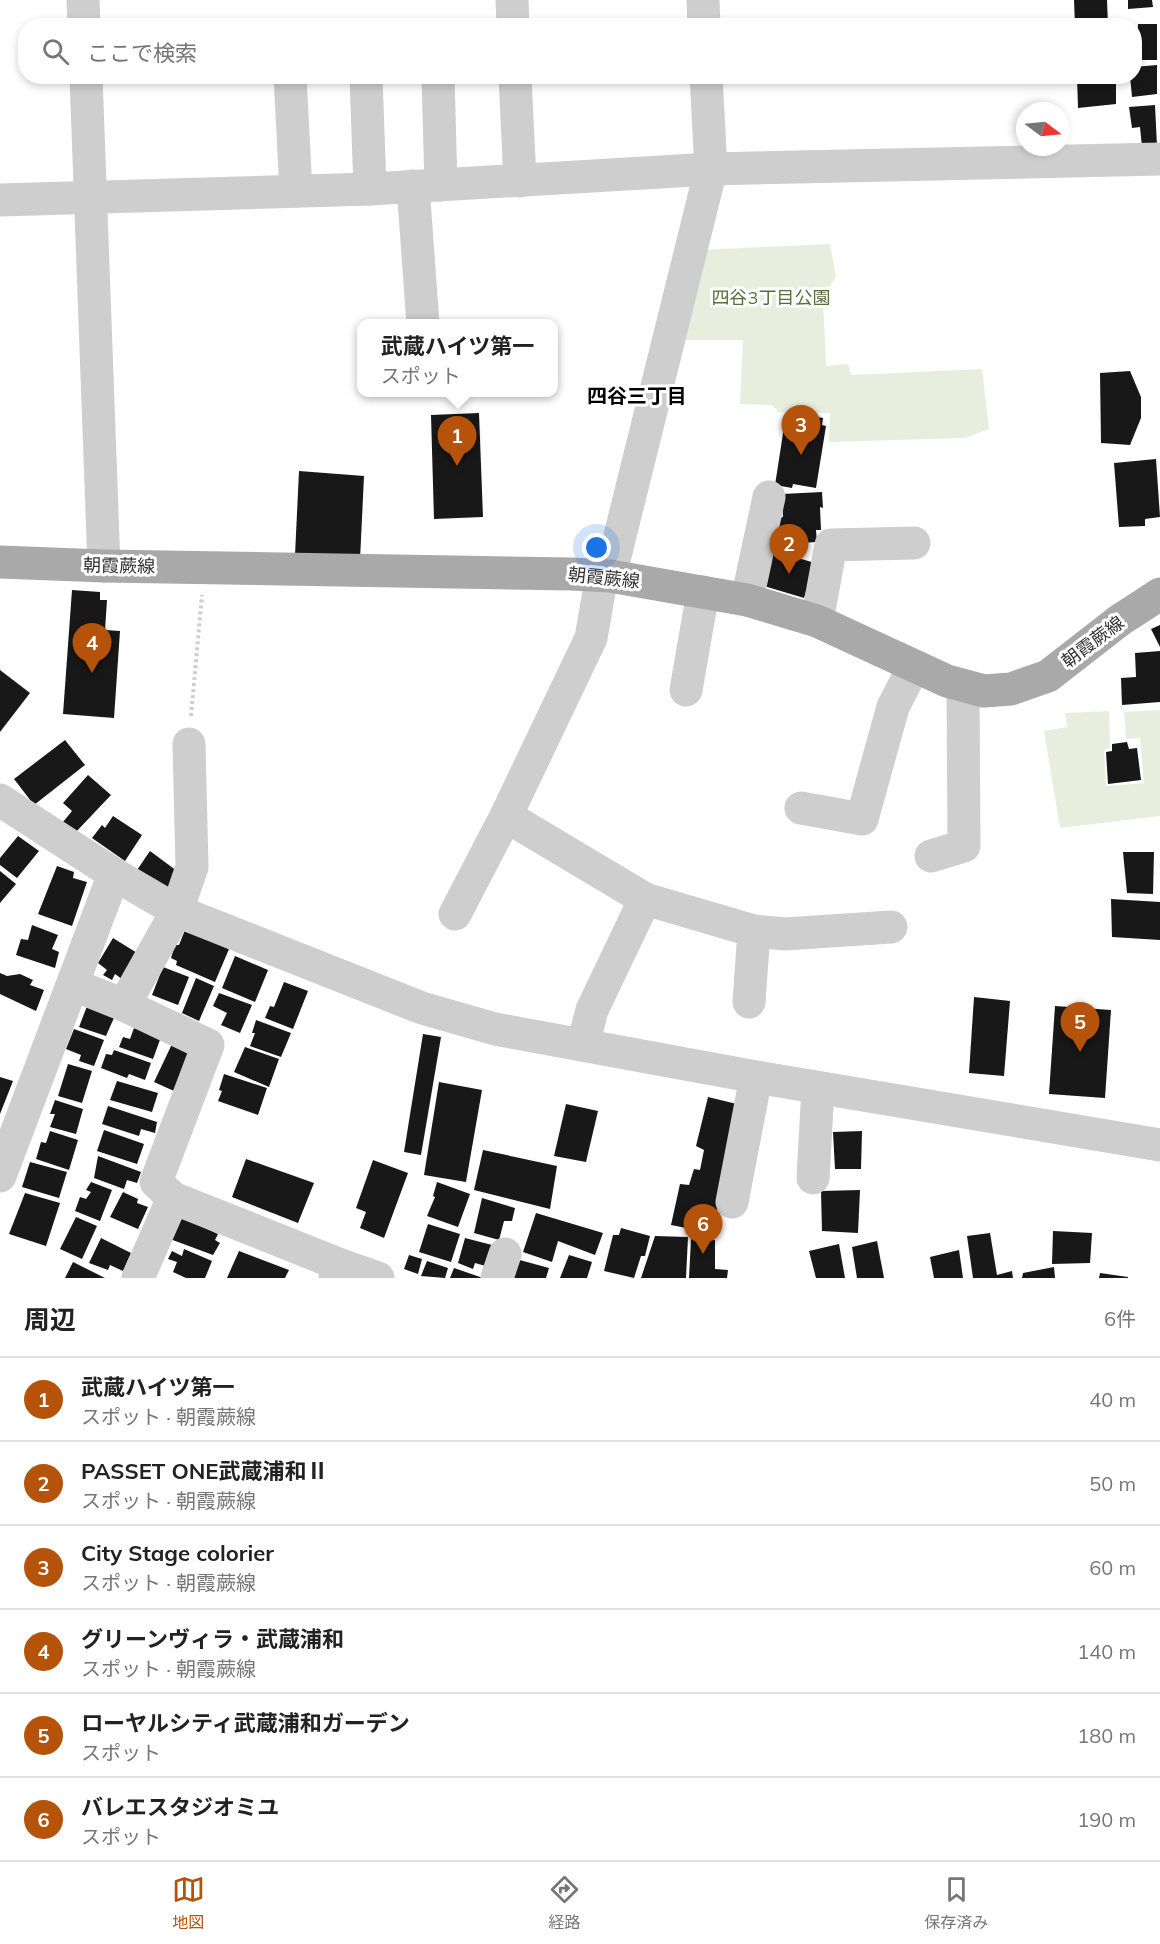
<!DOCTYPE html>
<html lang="ja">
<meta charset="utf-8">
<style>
:root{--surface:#fff;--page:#f2f2f2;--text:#222;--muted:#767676;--line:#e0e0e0;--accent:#b45309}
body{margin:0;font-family:Mulish,"Noto Sans JP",sans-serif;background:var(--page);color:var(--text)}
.compass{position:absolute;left:1016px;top:102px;width:54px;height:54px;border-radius:50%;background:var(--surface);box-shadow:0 3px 9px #0003;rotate:106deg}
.you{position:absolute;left:597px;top:548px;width:21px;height:21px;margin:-15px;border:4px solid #fff;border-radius:50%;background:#1a73e8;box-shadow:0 0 0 9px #1a73e833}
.badge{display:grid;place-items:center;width:39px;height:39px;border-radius:50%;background:var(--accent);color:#fff;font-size:20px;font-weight:700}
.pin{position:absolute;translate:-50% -50px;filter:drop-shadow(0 2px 3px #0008)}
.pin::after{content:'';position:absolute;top:32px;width:21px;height:18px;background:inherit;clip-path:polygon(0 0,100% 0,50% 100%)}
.popup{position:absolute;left:357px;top:319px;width:201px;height:78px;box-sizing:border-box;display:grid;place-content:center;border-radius:12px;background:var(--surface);filter:drop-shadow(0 2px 4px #0005);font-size:20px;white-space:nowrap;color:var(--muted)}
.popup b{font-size:22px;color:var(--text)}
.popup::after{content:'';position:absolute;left:50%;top:100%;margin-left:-12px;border:12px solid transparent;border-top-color:var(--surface)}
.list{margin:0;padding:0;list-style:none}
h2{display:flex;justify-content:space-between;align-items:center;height:78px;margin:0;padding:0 24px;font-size:26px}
h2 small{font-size:20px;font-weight:400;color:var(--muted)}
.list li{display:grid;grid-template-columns:39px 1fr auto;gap:18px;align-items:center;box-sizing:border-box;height:84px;padding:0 24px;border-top:2px solid var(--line)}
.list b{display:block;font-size:22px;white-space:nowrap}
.list p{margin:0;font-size:20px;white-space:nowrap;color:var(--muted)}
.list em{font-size:20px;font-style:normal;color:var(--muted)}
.icon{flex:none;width:33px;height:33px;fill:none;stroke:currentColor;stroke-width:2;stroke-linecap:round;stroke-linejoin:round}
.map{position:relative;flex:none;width:1160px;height:1278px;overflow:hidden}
.search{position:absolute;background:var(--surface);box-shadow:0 3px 9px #0003;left:18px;right:18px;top:18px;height:66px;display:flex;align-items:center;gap:15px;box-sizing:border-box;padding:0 21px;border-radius:24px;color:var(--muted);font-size:22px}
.sheet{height:582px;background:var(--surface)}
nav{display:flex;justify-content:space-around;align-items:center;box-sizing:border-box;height:84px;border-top:2px solid var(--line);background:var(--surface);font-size:16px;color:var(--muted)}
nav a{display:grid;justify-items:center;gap:3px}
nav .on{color:var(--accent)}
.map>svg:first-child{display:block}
.green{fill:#e8eede}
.building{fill:#181818}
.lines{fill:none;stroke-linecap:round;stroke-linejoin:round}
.path{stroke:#cecece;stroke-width:4;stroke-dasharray:3 3;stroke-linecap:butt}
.minor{stroke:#cecece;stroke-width:33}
.major{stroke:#a9a9a9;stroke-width:33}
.labels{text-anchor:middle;stroke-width:6;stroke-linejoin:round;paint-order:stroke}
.park-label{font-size:18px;fill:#596f3b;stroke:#fff}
.street-label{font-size:18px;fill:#313131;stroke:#fff}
.neighbourhood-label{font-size:20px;font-weight:bold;fill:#000;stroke:#fff}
</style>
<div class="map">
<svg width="1160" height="1278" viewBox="0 0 1160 1278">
<rect width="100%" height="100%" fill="#fff"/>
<!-- green -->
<g class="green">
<path d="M830,244l6,32 -13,22 3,68 22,-2 3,11 131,-6 7,60 -24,9 -136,4 1,-29 -52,-1 -6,-7 -32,-1 3,-64h-66l22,-90z"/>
<path d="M1160,710v106l-100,12 -16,-97 23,-4 -2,-14 44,-2 1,37 -6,2 2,36 38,-3 -4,-45 -14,1 -2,-27z"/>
</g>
<!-- building -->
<g class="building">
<path d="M1074,0h33l1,26h-33z"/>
<path d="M1128,0h24l1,7 -25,2z"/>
<path d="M1138,24h19v36h-23v-16h3z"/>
<path d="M1157,65v29l-25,3 -2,-21h4v-9z"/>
<path d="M1077,76h32v6l7,2v20l-38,4z"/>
<path d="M1155,105l2,41 -15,1 -2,-20 -8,1 -3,-21z"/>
<path d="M1130,371l11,26v21l-11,27 -29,-2 -1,-70z"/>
<path d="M479,413l4,104 -49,2 -3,-104z"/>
<path d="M786,414l15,3v-3l22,4 -1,7 4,1 -10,62 -23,-4 -1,4 -17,-3z"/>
<path d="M1156,459l4,58 -15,2v7l-26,1 -5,-64z"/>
<path d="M299,471l65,5 -4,84 -65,-5z"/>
<path d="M822,492l1,16 -3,-1 1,23h-5l1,12 -38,2 -1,-26 5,-1 -1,-23z"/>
<path d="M774,551l41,12 -11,35 -40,-12z"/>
<path d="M72,590l28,2v8h7l-2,30 15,1 -6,87 -51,-4z"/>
<path d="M1160,625v22l-9,-18z"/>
<path d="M1160,651v51l-38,3 -1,-27 15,-1 -1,-24z"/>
<path d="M0,670l30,23 -30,39z"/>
<path d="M65,740l20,25 -51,40 -20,-26z"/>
<path d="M1127,742l2,7 8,-1 4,32 -33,4 -2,-32 6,-1v-7z"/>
<path d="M88,775l23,20 -36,38 -12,-11 9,-11 -9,-8z"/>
<path d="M113,816l29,19 -17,26 -33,-23 10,-13 3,3z"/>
<path d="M18,836l21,15 -22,27 -17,-13v-7z"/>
<path d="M150,851l31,23 -9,18 -35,-22z"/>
<path d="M1123,852h31l-1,42 -26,-1z"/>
<path d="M57,866l17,6 -1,6 14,4 -15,44 -34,-12z"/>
<path d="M0,871l16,13 -16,19z"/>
<path d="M1111,899l49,3v38l-48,-3z"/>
<path d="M32,925l26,10 -6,14 7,3 -4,16 -39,-13 5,-16 7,1z"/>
<path d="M185,930l44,19 -14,33 -39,-17 1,-4 -6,-3 4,-13h4z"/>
<path d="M113,938l29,18 -16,26 -11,-8 -3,6 -9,-5 4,-5 -9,-7z"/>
<path d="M235,956l33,14 -13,32 -33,-14z"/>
<path d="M163,967l26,10 -11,28 -26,-10z"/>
<path d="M0,973l7,3 13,-2 13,6 -3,5 14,5 -8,21 -36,-17z"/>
<path d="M196,978l18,8 -15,35 -17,-8z"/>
<path d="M284,982l24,9 -15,38 -28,-11 5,-12 4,1z"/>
<path d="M219,993l33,12 -12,28 -19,-8 6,-12 -14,-7z"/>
<path d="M974,997l36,4 -6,75 -35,-3z"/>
<path d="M89,1001l28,10 -11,25 -27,-9z"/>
<path d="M1055,1006l56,4 -6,88 -56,-4z"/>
<path d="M256,1020l35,13 -10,24 -31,-11 5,-13h-3z"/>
<path d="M134,1028l27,9 -8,22 -34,-12 4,-10 7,2z"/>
<path d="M74,1029l30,11 -10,26 -15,-5 2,-6 -15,-6z"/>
<path d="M423,1034l18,3 -20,118 -17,-3z"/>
<path d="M172,1044l18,8 -16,39 -20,-9z"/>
<path d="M245,1047l34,12 -10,28 -35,-15z"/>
<path d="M114,1050l37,13 -6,17 -16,-6 -2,4 -26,-10 5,-14 6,1z"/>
<path d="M68,1064l24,7 -10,32 -24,-7z"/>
<path d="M224,1074l43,14 -9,27 -40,-14 4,-10 -3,-1z"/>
<path d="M0,1077l13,4 -13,33z"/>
<path d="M117,1081l41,12 -6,19 -42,-12z"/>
<path d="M439,1082l43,8 -16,92 -42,-7z"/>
<path d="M708,1097l33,8 -29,128 -41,-8 9,-41 9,1 5,-16 6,1 4,-20 -8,-4z"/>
<path d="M55,1100l28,9 -7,25 -26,-7 5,-13h-5z"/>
<path d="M566,1104l32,7 -12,51 -32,-6z"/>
<path d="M108,1106l49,16 -2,11 -14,-4 -2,7 -37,-12z"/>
<path d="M104,1130l40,14 -7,20 -40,-13z"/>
<path d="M50,1131l28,9 -9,30 -33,-11 5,-17 5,1z"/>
<path d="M862,1131l-1,38h-26l-2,-37z"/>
<path d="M483,1150l74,16 -7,43 -76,-19z"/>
<path d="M98,1156l43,16 -4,11 -10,-3 -3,9 -30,-11z"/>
<path d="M246,1159l68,24 -16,40 -66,-26z"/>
<path d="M373,1160l35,13 -24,65 -24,-10 6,-16 -10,-4z"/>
<path d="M30,1162l37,10 -8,26 -37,-11z"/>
<path d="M91,1182l21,8 -12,31 -25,-10 5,-14 6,2 5,-7 -5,-2z"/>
<path d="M437,1182l33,12 -12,33 -31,-11 8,-19 -2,-1z"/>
<path d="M860,1190l-2,43 -36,-2 -1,-40z"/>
<path d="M123,1192l15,7 -1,4 11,4 -10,22 -28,-12z"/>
<path d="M25,1193l35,10 -14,43 -37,-12z"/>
<path d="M482,1198l33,10 -3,13h-8l-5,19 -25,-7z"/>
<path d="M536,1213l67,20 -8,22 -37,-14 -6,21 -29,-10z"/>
<path d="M76,1217l21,9 -15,33 -22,-10z"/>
<path d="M181,1217l37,17 -3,6 5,3 -7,12 -43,-16z"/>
<path d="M428,1224l32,10 -9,28 -32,-10z"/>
<path d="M621,1228l29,8 -5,20h-4l-7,22 -30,-7 9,-36h6z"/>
<path d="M1053,1231l39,2 -2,30 -38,1z"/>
<path d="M990,1233l7,42 15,-4 1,7h-40l-6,-42z"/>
<path d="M655,1236l33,1 -2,41h-45z"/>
<path d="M101,1238l30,15 -8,18 -13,-6 -2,5 -19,-7z"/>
<path d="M465,1238l31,8 -7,21 -14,-4 -2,6 -15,-6z"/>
<path d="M691,1239l24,1v29l13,1 -1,8h-38z"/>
<path d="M877,1241l7,37h-27l-5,-31z"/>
<path d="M839,1244l6,34h-29l-7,-27z"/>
<path d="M184,1249l28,12 -7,17h-19l-13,-6 4,-10 -9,-3 4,-8 10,5z"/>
<path d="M959,1250l4,28h-29l-4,-21z"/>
<path d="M239,1251l50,19 -4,8h-58z"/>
<path d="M409,1255l13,4 -4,15 -14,-5z"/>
<path d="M569,1255l23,7 -5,16h-27z"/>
<path d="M516,1259l33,9 -3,10h-36z"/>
<path d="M427,1261l21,7 -3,10 -24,-2z"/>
<path d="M73,1262l32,16h-40z"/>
<path d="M1054,1267l1,11h-33l1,-5z"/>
<path d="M454,1268l29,10h-33z"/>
<path d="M1100,1273l28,4v1h-29z"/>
</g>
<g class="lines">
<!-- path -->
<path class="path" d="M191,716l11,-121"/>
<!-- minor -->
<g class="minor">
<path d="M83,0l1,26"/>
<path d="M512,0l1,26"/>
<path d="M703,0l1,26"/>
<path d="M86,76l18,490"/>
<path d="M290,76l6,115"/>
<path d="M366,76l4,113"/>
<path d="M438,76l3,109"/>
<path d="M515,76l5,105"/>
<path d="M413,186l10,138"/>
<path d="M0,200l370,-11 341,-20 449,-10"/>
<path d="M610,576l101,-407 -5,-93"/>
<path d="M747,600l22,-103"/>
<path d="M817,621l14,-76 83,-2"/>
<path d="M686,690l17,-98"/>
<path d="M0,800l114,74 63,37 245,97 73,21 261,48 404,68"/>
<path d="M801,808l61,11 31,-112 21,-41"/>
<path d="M506,816l139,83 -53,111 -9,35"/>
<path d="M931,856l33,-10 -1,-160"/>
<path d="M645,899l109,32 31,3 106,-7"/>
<path d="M455,914l51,-98 85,-178 11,-63"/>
<path d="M74,985l50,20 84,40 -52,137 17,16 168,67"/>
<path d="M749,1002l5,-71"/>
<path d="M124,1005l53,-94 15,-44 -3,-123"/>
<path d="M0,1176l114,-302"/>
<path d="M813,1178l5,-90"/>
<path d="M732,1202l24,-125"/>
<path d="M138,1278l35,-80"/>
<path d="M335,1278l6,-13 37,13"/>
<path d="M497,1278l8,-24"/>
</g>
<!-- major -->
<path class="major" d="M0,562l104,4 467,8 39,2 137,24 70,21 130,60 37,10 27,-2 37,-13 72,-56 40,-26"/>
</g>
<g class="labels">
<!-- park labels -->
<g class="park-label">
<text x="771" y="304">四谷3丁目公園</text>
</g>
<!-- street labels -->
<g class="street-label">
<text transform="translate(119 566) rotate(1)" y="6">朝霞蕨線</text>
<text transform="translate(604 578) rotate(6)" y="6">朝霞蕨線</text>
<text transform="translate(1093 642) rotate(-37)" y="6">朝霞蕨線</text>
</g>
<!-- neighbourhood labels -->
<g class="neighbourhood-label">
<text x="637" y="403">四谷三丁目</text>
</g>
</g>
</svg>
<svg class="compass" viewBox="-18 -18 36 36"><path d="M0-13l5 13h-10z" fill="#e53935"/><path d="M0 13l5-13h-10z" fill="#767676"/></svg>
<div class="you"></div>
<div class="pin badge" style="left:457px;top:466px">1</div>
<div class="popup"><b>武蔵ハイツ第一</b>スポット</div>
<div class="pin badge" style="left:789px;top:574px">2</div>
<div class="pin badge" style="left:801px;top:455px">3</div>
<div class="pin badge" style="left:92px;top:673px">4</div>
<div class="pin badge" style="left:1080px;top:1052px">5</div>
<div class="pin badge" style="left:703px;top:1254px">6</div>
<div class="search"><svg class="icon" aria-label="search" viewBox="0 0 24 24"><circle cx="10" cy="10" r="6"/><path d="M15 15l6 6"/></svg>ここで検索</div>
</div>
<section class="sheet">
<h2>周辺<small>6件</small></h2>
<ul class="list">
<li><span class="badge">1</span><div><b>武蔵ハイツ第一</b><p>スポット · 朝霞蕨線</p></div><em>40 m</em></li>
<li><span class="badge">2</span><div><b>PASSET ONE武蔵浦和Ⅱ</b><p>スポット · 朝霞蕨線</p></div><em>50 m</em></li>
<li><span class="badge">3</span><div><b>City Stage colorier</b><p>スポット · 朝霞蕨線</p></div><em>60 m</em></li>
<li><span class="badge">4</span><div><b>グリーンヴィラ・武蔵浦和</b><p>スポット · 朝霞蕨線</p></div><em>140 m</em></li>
<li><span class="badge">5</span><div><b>ローヤルシティ武蔵浦和ガーデン</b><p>スポット</p></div><em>180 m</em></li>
<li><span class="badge">6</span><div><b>バレエスタジオミユ</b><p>スポット</p></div><em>190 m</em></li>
</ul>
</section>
<nav>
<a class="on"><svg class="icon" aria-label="map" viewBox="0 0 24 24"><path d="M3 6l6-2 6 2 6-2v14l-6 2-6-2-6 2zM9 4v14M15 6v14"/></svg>地図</a>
<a><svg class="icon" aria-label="directions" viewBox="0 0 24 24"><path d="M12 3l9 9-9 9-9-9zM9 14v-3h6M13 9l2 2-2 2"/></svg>経路</a>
<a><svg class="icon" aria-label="saved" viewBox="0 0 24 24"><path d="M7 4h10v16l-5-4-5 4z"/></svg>保存済み</a>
</nav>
